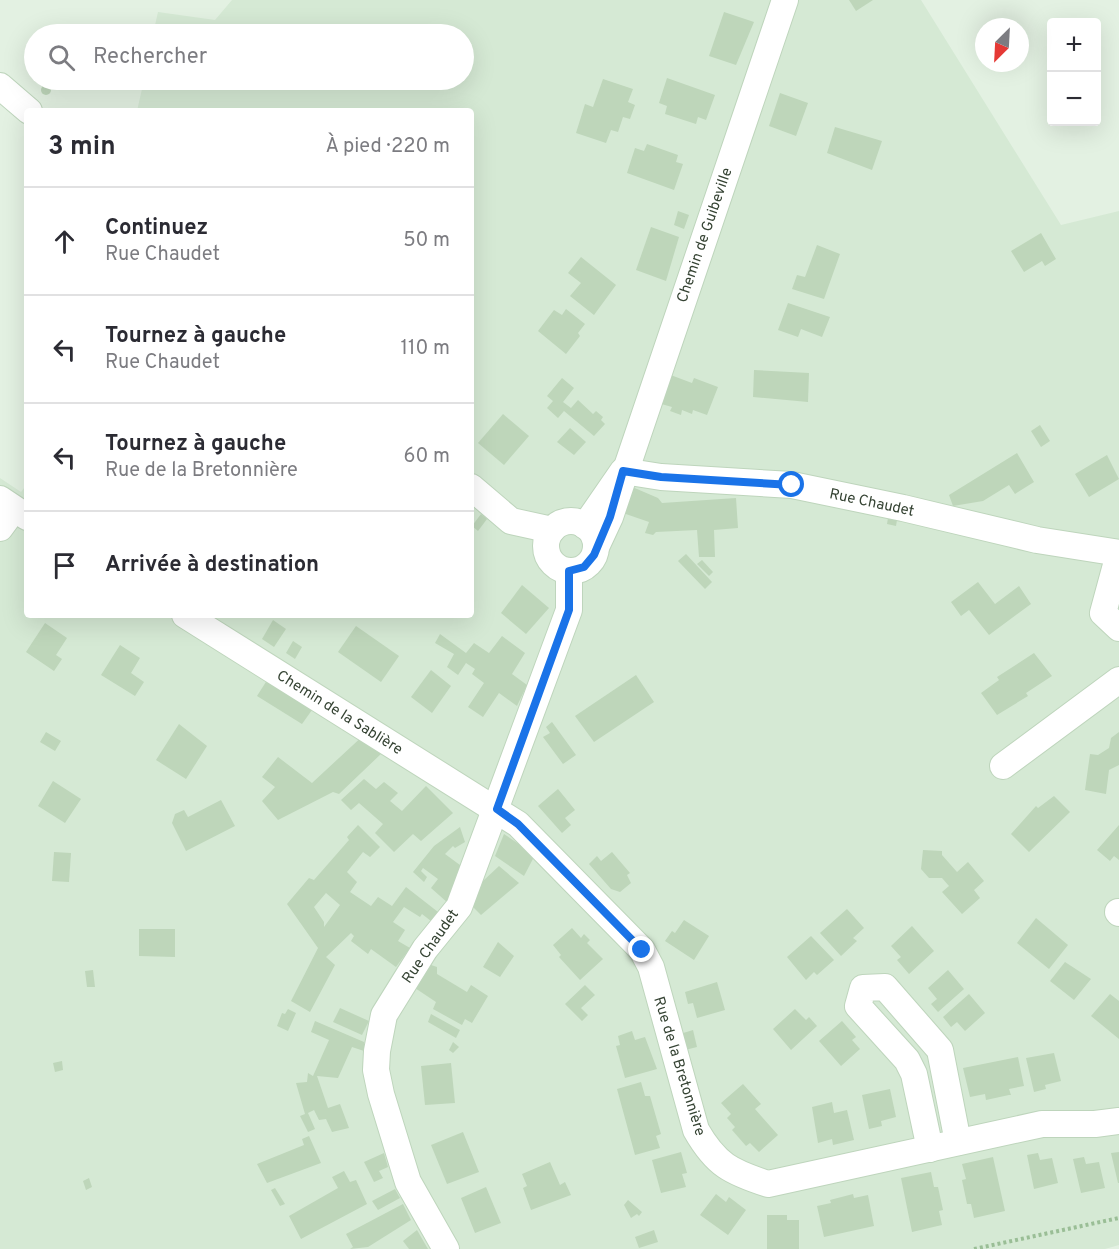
<!DOCTYPE html>
<html lang="fr">
<meta charset="utf-8">
<style>
:root{--surface:#fff;--page:#f2f2f3;--text:#2b2b33;--muted:#7c7c81;--line:#e1e1e2}
body{margin:0;font-family:Overpass,sans-serif;background:var(--page);color:var(--text)}
.controls{position:absolute;right:18px;top:18px;display:grid;overflow:hidden;border-radius:6px;box-shadow:0 6px 24px #0002}
.controls button{width:54px;height:54px;display:grid;place-items:center;padding:0;border:0;border-bottom:2px solid var(--line);background:var(--surface);color:var(--text);font:30px sans-serif}
.compass{position:absolute;left:975px;top:18px;width:54px;height:54px;border-radius:50%;background:var(--surface);box-shadow:0 6px 24px #0002;rotate:204deg}
.stop{position:absolute;width:18px;height:18px;margin:-14px;border:4px solid #1a73e8;border-radius:50%;background:#fff}
.stop.end{background:#1a73e8;border-color:#fff;box-shadow:0 2px 6px #0008}
.list{margin:0;padding:0;list-style:none}
h2{display:flex;justify-content:space-between;align-items:center;height:78px;margin:0;padding:0 24px;font-size:26px}
h2 small{font-size:20px;font-weight:400;color:var(--muted)}
.list li{display:grid;grid-template-columns:39px 1fr auto;gap:18px;align-items:center;box-sizing:border-box;height:108px;padding:0 24px;border-top:2px solid var(--line)}
.list b{display:block;font-size:22px;white-space:nowrap}
.list p{margin:0;font-size:20px;white-space:nowrap;color:var(--muted)}
.list em{font-size:20px;font-style:normal;color:var(--muted)}
.icon{flex:none;width:33px;height:33px;fill:none;stroke:currentColor;stroke-width:2;stroke-linecap:round;stroke-linejoin:round}
.map{position:relative;flex:none;width:1119px;height:1249px;overflow:hidden}
.search{position:absolute;background:var(--surface);box-shadow:0 6px 24px #0002;left:24px;top:24px;width:450px;height:66px;display:flex;align-items:center;gap:15px;box-sizing:border-box;padding:0 21px;border-radius:33px;color:var(--muted);font-size:22px}
.panel{position:absolute;background:var(--surface);box-shadow:0 6px 24px #0002;left:24px;top:108px;width:450px;height:510px;border-radius:6px}
.map>svg:first-child{display:block}
.residential{fill:#d5e9d4}
.building{fill:#bed6ba;fill-rule:evenodd}
.lines{fill:none;stroke-linecap:round;stroke-linejoin:round}
.street-casing{stroke:#bed5bc;stroke-width:28}
.path{stroke:#9abe96;stroke-width:4;stroke-dasharray:3 3;stroke-linecap:butt}
.street{stroke:#fff;stroke-width:26}
.route{stroke:#1a73e8;stroke-width:8}
.labels{text-anchor:middle;stroke-width:4.5;stroke-linejoin:round;paint-order:stroke}
.street-label{font-size:15px;fill:#354333;stroke:#fff}
</style>
<div class="map">
<svg width="1119" height="1249" viewBox="0 0 1119 1249">
<rect width="100%" height="100%" fill="#e3f1e2"/>
<!-- residential -->
<path class="residential" d="M232,0h689l140,225 58,-14v1034l-14,4h-1105v-771l21,14 6,-8v131h444v-504h-334l7,-31h320v-46h-311l5,-22 57,8z"/>
<!-- building -->
<g class="building">
<path d="M849,0h24l-17,11z"/>
<path d="M724,12l30,10 -18,43 -27,-9z"/>
<path d="M667,78l48,17 -9,25 -8,-3 -2,7 -31,-10 2,-8 -8,-3z"/>
<path d="M603,79l30,10 -5,13 7,3 -5,14 -7,-2 -5,15 -7,-2 -5,13 -30,-10 9,-29 8,3z"/>
<circle cx="46" cy="90" r="5"/>
<path d="M780,93l28,10 -12,33 -27,-10z"/>
<path d="M835,127l47,14 -10,29 -45,-17z"/>
<path d="M647,144l31,11 -2,7 7,2 -9,26 -47,-17 8,-25 9,3z"/>
<path d="M678,211l11,4 -5,14 -10,-4z"/>
<path d="M651,227l28,10 -13,44 -30,-11z"/>
<path d="M1041,233l15,26 -11,7 -3,-5 -18,11 -13,-21z"/>
<path d="M817,245l23,9 -16,45 -32,-10 5,-14 8,2z"/>
<path d="M581,257l35,28 -22,30 -24,-19 11,-13 -13,-10z"/>
<path d="M788,303l42,14 -8,20 -21,-8 -3,8 -20,-7z"/>
<path d="M566,309l19,15 -7,9 2,3 -14,18 -28,-23 16,-21 8,5z"/>
<path d="M754,370l55,3 -1,29 -55,-5z"/>
<path d="M668,374l24,9 2,-5 24,9 -11,28 -14,-5 -1,4 -10,-4 -1,5 -11,-4 2,-4 -14,-4z"/>
<path d="M562,378l12,10 -11,14 8,6 7,-8 15,14 3,-3 7,6 -2,3 4,4 -11,12 -30,-25 -6,7 -11,-10 6,-7 -6,-5z"/>
<path d="M503,414l26,22 -25,29 -26,-22z"/>
<path d="M1040,425l10,16 -9,6 -10,-16z"/>
<path d="M570,428l16,14 -12,13 -17,-13z"/>
<path d="M1017,453l17,29 -19,12 -6,-9 -26,16 -30,5 -4,-11z"/>
<path d="M1107,455l12,24 -30,18 -14,-23z"/>
<path d="M630,486l28,12 4,5 74,-5 2,30 -24,2 1,27h-16l-2,-27 -41,2 -3,3 -8,-2 4,-11 -29,-10z"/>
<path d="M481,514l6,5 -9,12 -6,-5z"/>
<path d="M888,518l9,2 -1,6 -9,-2z"/>
<path d="M686,554l26,28 -7,7 -27,-28z"/>
<path d="M702,560l11,12 -4,4 -12,-12z"/>
<path d="M978,582l17,22 24,-18 12,18 -42,31 -20,-25 -8,6 -10,-14z"/>
<path d="M522,585l27,23 -23,26 -25,-21z"/>
<path d="M273,620l13,9 -12,18 -12,-8z"/>
<path d="M45,623l22,15 -11,17 6,4 -8,12 -28,-19z"/>
<path d="M356,626l43,30 -18,26 -43,-30z"/>
<path d="M440,634l26,19 8,-10 15,10 13,-17 23,17 -13,21 15,11 -10,21 -18,-13 -16,24 -15,-10 16,-24 -12,-9 3,-5 -9,-6 -8,12 -11,-8 7,-13 -19,-11z"/>
<path d="M293,641l9,6 -7,12 -9,-6z"/>
<path d="M120,645l20,13 -9,15 13,9 -9,14 -34,-21z"/>
<path d="M1034,653l18,23 -26,17 2,3 -31,19 -16,-22 18,-13 -2,-3z"/>
<path d="M431,670l20,16 -19,27 -21,-16z"/>
<path d="M271,674l46,29 -15,21 -45,-28z"/>
<path d="M636,675l18,27 -60,40 -19,-26z"/>
<path d="M552,722l24,33 -13,9 -20,-27 7,-4 -4,-6z"/>
<path d="M179,724l28,22 -21,33 -30,-19z"/>
<path d="M46,732l15,9 -6,10 -15,-9z"/>
<path d="M1119,732v33l-10,5 -3,24 -21,-4 5,-36 8,1 11,-7 2,-10z"/>
<path d="M366,733l17,19 -44,42 -6,-2 -55,28 -16,-19 13,-14 -13,-10 16,-20 34,26z"/>
<path d="M364,779l12,10 8,-7 14,11 -8,8 12,10 24,-25 27,27 -32,28 -8,-7 -19,18 -19,-19 8,-9 -24,-21 -8,7 -10,-10z"/>
<path d="M53,781l28,18 -16,24 -27,-17z"/>
<path d="M558,789l17,21 -10,8 6,7 -9,8 -24,-27z"/>
<path d="M1054,796l16,16 -41,40 -18,-18 25,-28 2,2z"/>
<path d="M221,800l14,26 -49,25 -14,-28 3,-9 9,-4 4,7z"/>
<path d="M358,825l22,22 -10,10 -7,-5 -16,20 10,10 -7,10 21,14 7,-9 14,9 14,-19 32,25 -7,9 -9,-7 -2,3 -16,-10 -11,15 12,8 -7,11 12,7 -14,19 -25,-18 -3,5 -17,-13 3,-5 -3,-3 -25,24 9,8 -25,47 -19,-11 27,-53 -31,-44 22,-26 5,2 35,-40 -2,-3zM326,893l14,12 -16,22v-5l-10,-15z"/>
<path d="M1119,825v35l-5,-4 -4,5 -13,-11z"/>
<path d="M460,827l5,15 -10,6 -2,-2 -8,8 19,14 -16,35 -17,-15 7,-9 -15,-11 -2,3 6,6 -3,5 -11,-10 21,-26z"/>
<path d="M504,834l31,21 -11,21 -29,-20z"/>
<path d="M923,850l19,1v4l15,17 11,-10 16,19 -10,9 6,8 -18,16 -20,-22 7,-6 -7,-8h-13l-8,-9z"/>
<path d="M54,852l17,1 -2,29 -17,-1z"/>
<path d="M612,852l18,21 -3,2 4,8 -11,9 -9,-3 -22,-25 8,-8 4,5z"/>
<path d="M499,866l20,17 -38,32 -8,-8 10,-26z"/>
<path d="M847,909l17,19 -11,10 4,3 -16,15 -21,-23z"/>
<path d="M1036,918l32,27 -19,24 -32,-26z"/>
<path d="M684,920l25,16 -15,24 -29,-19 7,-10 3,2z"/>
<path d="M912,926l22,25 -25,23 -12,-14 4,-3 -10,-11z"/>
<path d="M572,928l9,10 3,-4 6,6 -3,3 16,16 -23,21 -21,-23 2,-2 -8,-10z"/>
<path d="M139,929h36v28l-36,-1z"/>
<path d="M811,936l23,24 -17,15 -3,-3 -8,8 -19,-23z"/>
<path d="M498,942l16,14 -14,21 -17,-10z"/>
<path d="M1065,962l26,17 -17,21 -24,-19z"/>
<path d="M431,965l6,2v7l30,18 4,-7 17,11 -16,27 -7,-4 -3,6 -29,-16 3,-7 -21,-14z"/>
<path d="M93,970l2,17h-8l-2,-16z"/>
<path d="M948,970l16,19 -26,23 -7,-8 6,-5 -9,-11z"/>
<path d="M717,982l8,28 -28,8 -4,-15 -5,1 -3,-12z"/>
<path d="M585,985l10,10 -14,13 7,7 -6,6 -17,-17z"/>
<path d="M969,994l16,19 -20,18 -8,-9 -6,5 -8,-10z"/>
<path d="M1110,994l9,7v38l-28,-23z"/>
<path d="M340,1008l29,13 -7,14 -29,-13z"/>
<path d="M288,1009l8,4 -8,18 -11,-5 5,-13 3,1z"/>
<path d="M795,1009l11,11 3,-3 8,9 -26,24 -18,-21z"/>
<path d="M431,1014l29,16 -4,8 -28,-16z"/>
<path d="M315,1021l49,21v9l-12,-4 -14,31 -21,-2 11,32 12,-4 9,24 -17,4 -6,-13 -7,1 -5,-10 -6,3 7,16 -7,3 -8,-16 5,-2 -9,-31 11,-1 1,-9 5,3 16,-36 -18,-8z"/>
<path d="M842,1021l14,16 -4,3 8,9 -19,17 -22,-25z"/>
<path d="M693,1030l4,17 -12,3 -5,-16z"/>
<path d="M632,1031l3,9 10,-3 12,32 -32,9 -9,-32 4,-1 -2,-9z"/>
<path d="M453,1042l6,5 -6,6 -4,-3z"/>
<path d="M1054,1053l7,28 -16,4 1,4 -12,3 -8,-34z"/>
<path d="M1018,1057l6,29 -15,3 2,6h-2l-23,5 -1,-6 -15,3 -7,-29z"/>
<path d="M62,1061l1,9 -8,2 -2,-9z"/>
<path d="M451,1063l4,40 -30,2 -4,-39z"/>
<path d="M641,1082l4,14h5l11,38 -5,2 4,12 -25,7 -18,-66z"/>
<path d="M743,1084l18,20 -6,5 23,26 -19,17 -9,-9 -4,3 -14,-16 3,-3 -8,-9 4,-4 -10,-11z"/>
<path d="M890,1089l6,28 -15,4 1,5 -13,3 -7,-34z"/>
<path d="M832,1102l2,11 13,-3 7,30 -21,5 -1,-6 -14,4 -6,-36z"/>
<path d="M463,1132l16,40 -32,12 -16,-39z"/>
<path d="M309,1136l12,27 -54,20 -10,-19 47,-19 -2,-6z"/>
<path d="M681,1152l6,21 -5,1 4,13 -25,6 -9,-33z"/>
<path d="M1119,1152v31h-1l-7,-30z"/>
<path d="M384,1153l4,14 -9,4 4,7 -9,4 -10,-20z"/>
<path d="M1038,1153l2,7 12,-2 6,25 -24,6 -7,-34z"/>
<path d="M993,1157l12,54 -31,7 -3,-14h-4l-5,-24 4,-1 -4,-15z"/>
<path d="M1084,1157l2,7 13,-2 6,26 -24,5 -8,-34z"/>
<path d="M550,1162l10,23 5,-3 6,13 -40,15 -8,-22 4,-2 -5,-12z"/>
<path d="M344,1171l6,11 6,-2 11,24 -66,35 -12,-23 49,-28 -6,-11z"/>
<path d="M931,1172l3,15h4l5,23 -4,1 3,14 -30,7 -11,-54z"/>
<path d="M89,1178l3,9 -6,3 -3,-9z"/>
<path d="M486,1187l15,36 -26,10 -14,-35z"/>
<path d="M275,1188l10,16 -5,2 -9,-16z"/>
<path d="M395,1189l5,9 -22,12 -6,-9z"/>
<path d="M716,1194l10,8 3,-5 17,13 -18,25 -28,-20z"/>
<path d="M853,1194l1,4 14,-3 6,31 -50,11 -7,-31 14,-3 -1,-3z"/>
<path d="M628,1200l14,12 -3,4 -2,-2 -6,4 -7,-13z"/>
<path d="M403,1204l8,16 -43,27 -18,2 3,-2 -7,-13z"/>
<path d="M767,1215h20v5h12v29h-32z"/>
<path d="M417,1230l11,19h-19l-6,-8z"/>
<path d="M654,1230l4,12 -19,6 -4,-11z"/>
</g>
<g class="lines">
<!-- street casing -->
<g class="street-casing">
<g id="street">
<path d="M0,86l29,25"/>
<path d="M471,487l40,34 41,9"/>
<path d="M0,499l27,18"/>
<circle cx="571" cy="546" r="25"/>
<path d="M585,526l38,-55 38,6 131,8 111,23 134,32 82,13"/>
<path d="M0,528l14,-19"/>
<path d="M596,547l14,-30 175,-517"/>
<path d="M1119,554l-16,59 16,15"/>
<path d="M185,615l333,209 124,126 9,17 45,163c20,35 35,42 72,54l274,-60h53l24,-3"/>
<path d="M1003,766l116,-86"/>
<path d="M1118,912l1,1"/>
<path d="M930,1149l-16,-75 -7,-14 -49,-54 5,-18 22,-1 55,63 18,92"/>
<path d="M446,1249l-38,-67 -27,-88 -5,-24 1,-19 7,-36 41,-66 34,-42 110,-297v-39"/>
</g>
</g>
<!-- path -->
<path class="path" d="M974,1249l145,-31"/>
<!-- street -->
<use href="#street" class="street"/>
</g>
<g class="lines">
<!-- route -->
<path class="route" d="M642,950l-124,-126 -21,-15 72,-199v-39l15,-4 10,-12 16,-38 13,-46 38,6 131,8"/>
</g>
<g class="labels">
<!-- street labels -->
<g class="street-label">
<text transform="translate(704 235) rotate(-71)" y="5">Chemin de Guibeville</text>
<text transform="translate(872 502) rotate(12)" y="5">Rue Chaudet</text>
<text transform="translate(340 712) rotate(32)" y="5">Chemin de la Sablière</text>
<text transform="translate(430 946) rotate(-55)" y="5">Rue Chaudet</text>
<text transform="translate(680 1066) rotate(73)" y="5">Rue de la Bretonnière</text>
</g>
</g>
</svg>
<div class="controls">
<button>+</button>
<button>−</button>
</div>
<svg class="compass" viewBox="-18 -18 36 36"><path d="M0-13l5 13h-10z" fill="#e53935"/><path d="M0 13l5-13h-10z" fill="#7c7c81"/></svg>
<div class="stop" style="left:792px;top:485px"></div>
<div class="stop end" style="left:642px;top:950px"></div>
<div class="search"><svg class="icon" aria-label="search" viewBox="0 0 24 24"><circle cx="10" cy="10" r="6"/><path d="M15 15l6 6"/></svg>Rechercher</div>
<section class="panel">
<h2>3 min<small>À pied · 220 m</small></h2>
<ul class="list">
<li><svg class="icon" aria-label="ahead" viewBox="0 0 24 24"><path d="M12 20V5M6 11l6-6 6 6"/></svg><div><b>Continuez</b><p>Rue Chaudet</p></div><em>50 m</em></li>
<li><svg class="icon" aria-label="left" viewBox="0 0 24 24"><path d="M17 20v-9H6M10 6l-5 5 5 5"/></svg><div><b>Tournez à gauche</b><p>Rue Chaudet</p></div><em>110 m</em></li>
<li><svg class="icon" aria-label="left" viewBox="0 0 24 24"><path d="M17 20v-9H6M10 6l-5 5 5 5"/></svg><div><b>Tournez à gauche</b><p>Rue de la Bretonnière</p></div><em>60 m</em></li>
<li><svg class="icon" aria-label="arrive" viewBox="0 0 24 24"><path d="M6 21V4h12l-3 4 3 4H6"/></svg><div><b>Arrivée à destination</b></div></li>
</ul>
</section>
</div>
